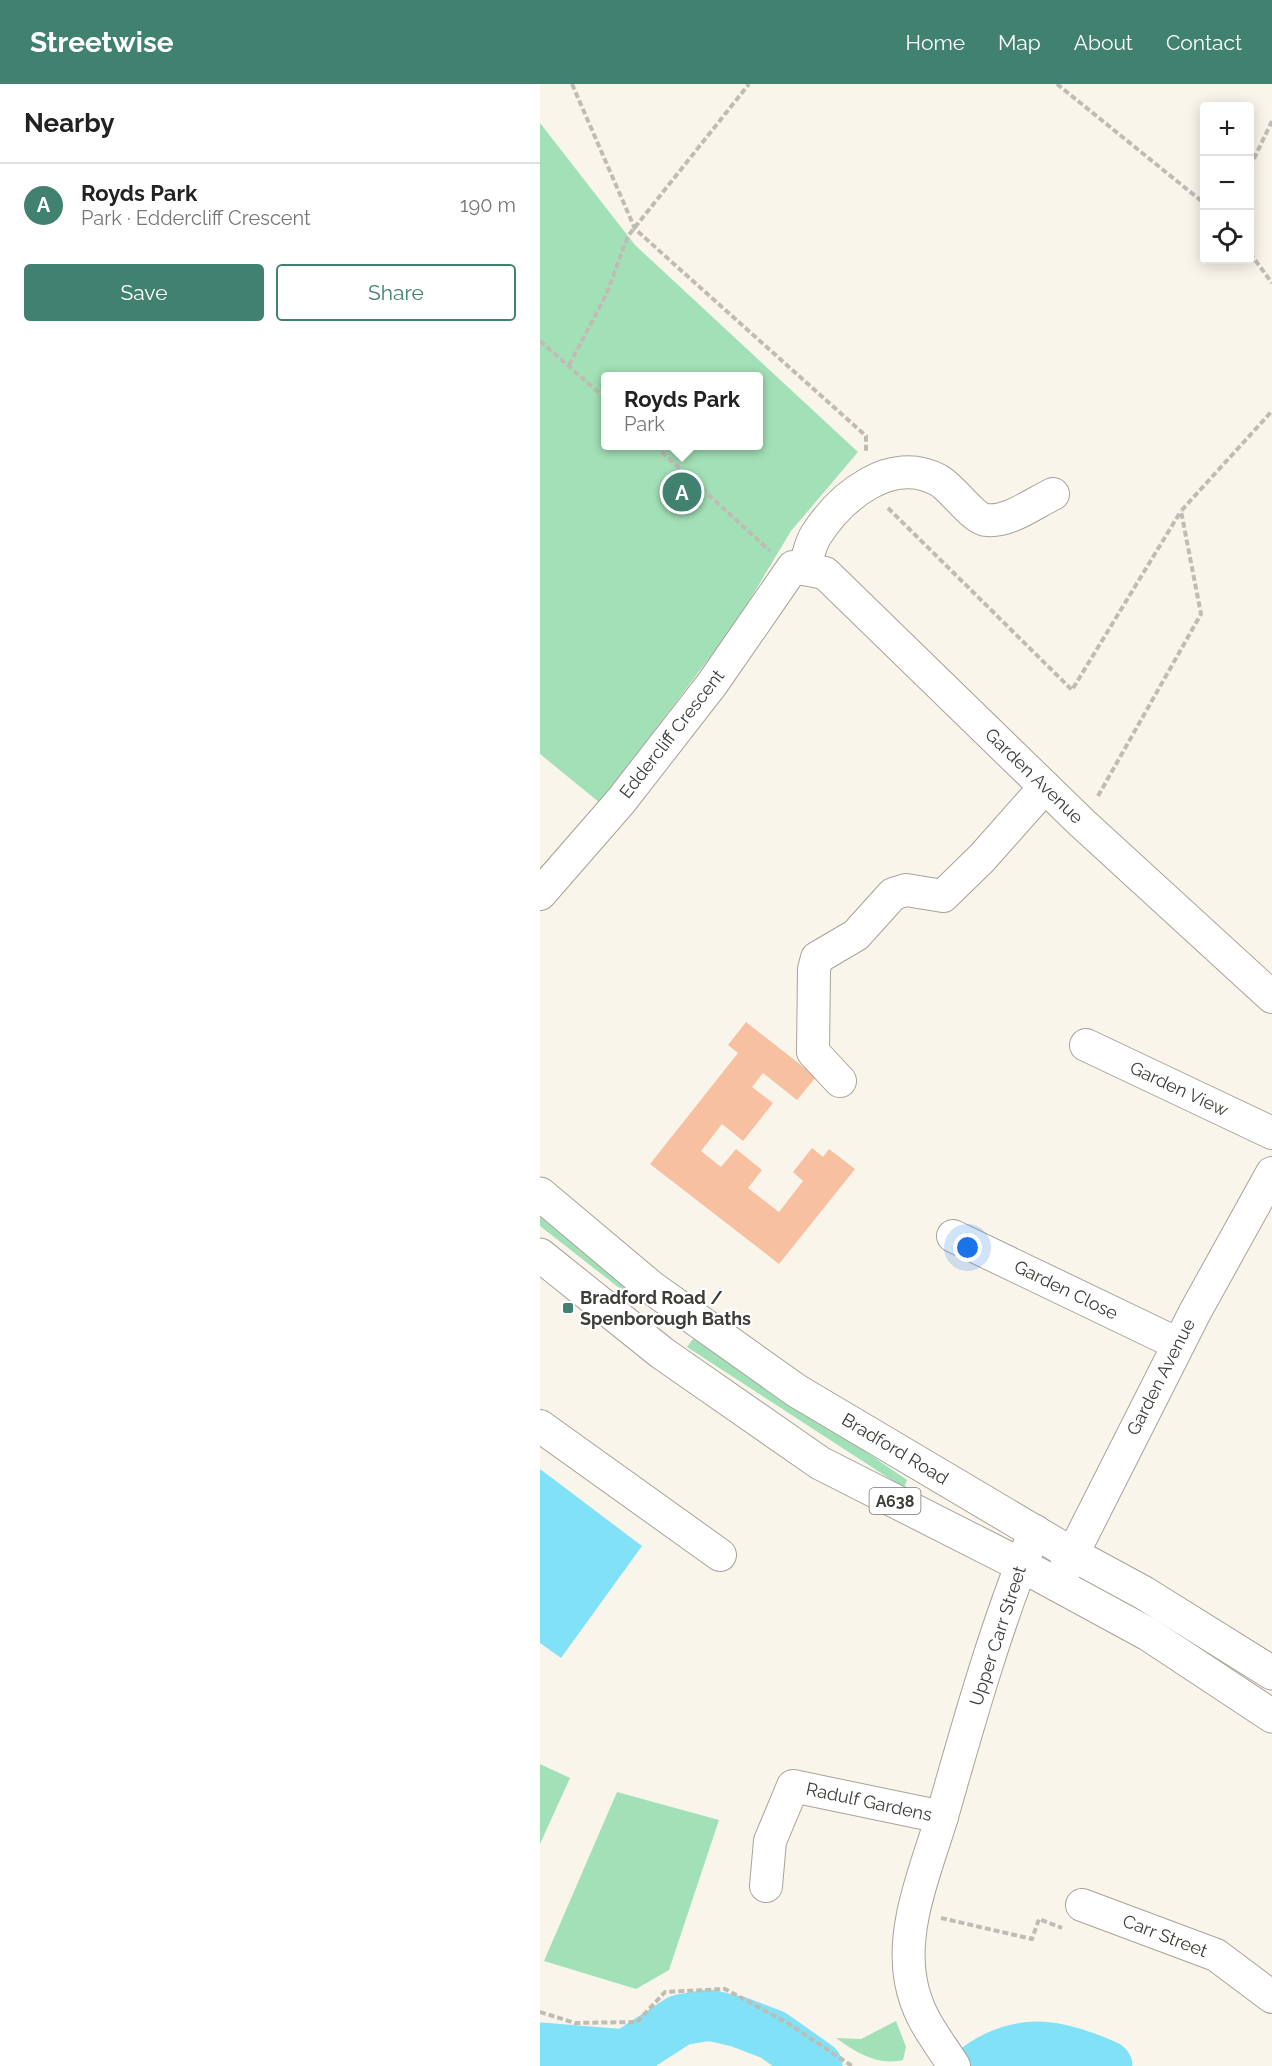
<!DOCTYPE html>
<meta charset="utf-8">
<style>
:root{--surface:#fff;--page:#f6f6f6;--text:#222;--muted:#767676;--line:#e0e0e0;--accent:#418170}
body{margin:0;font-family:Raleway,sans-serif;background:var(--page);color:var(--text)}
.controls{position:absolute;right:18px;top:18px;display:grid;overflow:hidden;border-radius:6px;box-shadow:0 3px 15px #0003}
.controls button{width:54px;height:54px;display:grid;place-items:center;padding:0;border:0;border-bottom:2px solid var(--line);background:var(--surface);color:var(--text);font:30px sans-serif}
.you{position:absolute;left:428px;top:1164px;width:21px;height:21px;margin:-15px;border:4px solid #fff;border-radius:50%;background:#1a73e8;box-shadow:0 0 0 9px #1a73e833}
.badge{display:grid;place-items:center;width:39px;height:39px;border-radius:50%;background:var(--accent);color:#fff;font-size:20px;font-weight:700}
.pin{position:absolute;translate:-50% -50%;border:3px solid #fff;box-shadow:0 2px 6px #0006}
.popup{position:absolute;left:61px;top:288px;width:162px;height:78px;box-sizing:border-box;display:grid;place-content:center;border-radius:6px;background:var(--surface);filter:drop-shadow(0 2px 4px #0005);font-size:20px;white-space:nowrap;color:var(--muted)}
.popup b{font-size:22px;color:var(--text)}
.popup::after{content:'';position:absolute;left:50%;top:100%;margin-left:-12px;border:12px solid transparent;border-top-color:var(--surface)}
.list{margin:0;padding:0;list-style:none}
h2{display:flex;justify-content:space-between;align-items:center;height:78px;margin:0;padding:0 24px;font-size:26px}
h2 small{font-size:20px;font-weight:400;color:var(--muted)}
.list li{display:grid;grid-template-columns:39px 1fr auto;gap:18px;align-items:center;box-sizing:border-box;height:84px;padding:0 24px;border-top:2px solid var(--line)}
.list b{display:block;font-size:22px;white-space:nowrap}
.list p{margin:0;font-size:20px;white-space:nowrap;color:var(--muted)}
.list em{font-size:20px;font-style:normal;color:var(--muted)}
.actions{display:flex;gap:12px;padding:18px 24px}
.actions a{flex:1;padding:14px 0;border:2px solid var(--accent);border-radius:6px;text-align:center;font-size:21px;color:var(--accent)}
.actions .main{background:var(--accent);color:#fff}
.icon{flex:none;width:33px;height:33px;fill:none;stroke:currentColor;stroke-width:2;stroke-linecap:round;stroke-linejoin:round}
.map{position:relative;flex:none;width:732px;height:1982px;overflow:hidden}
header{display:flex;align-items:center;gap:36px;box-sizing:border-box;height:84px;padding:0 30px;background:var(--accent);color:#fff}
header strong{font-size:28px}
nav{display:flex;gap:33px;margin-inline-start:auto;font-size:21px}
main{display:flex}
aside{flex:1;background:var(--surface)}
.map>svg:first-child{display:block}
.green{fill:#a2e0b7;fill-rule:evenodd}
.water{fill:#81e1f6}
.lines{fill:none;stroke-linecap:round;stroke-linejoin:round}
.river{stroke:#81e1f6;stroke-width:51}
.building{fill:#f7c0a0}
.minor-casing{stroke:#a8a39a;stroke-width:34}
.major-casing{stroke:#a8a39a;stroke-width:35}
.path{stroke:#c0bcb4;stroke-width:4;stroke-dasharray:6 3;stroke-linecap:butt}
.minor{stroke:#fff;stroke-width:32}
.major{stroke:#fff;stroke-width:33}
.poi-dot{fill:#418170;stroke:#fff;stroke-width:2}
.labels{text-anchor:middle;stroke-width:4.5;stroke-linejoin:round;paint-order:stroke}
.shield{fill:#fff;stroke:#797774;stroke-width:1.5}
.shield-label{font-size:16px;font-weight:bold;fill:#3f3d39}
.street-label{font-size:18px;fill:#3f3d39;stroke:#fff}
.poi-label{font-size:18px;font-weight:bold;fill:#3f3d39;stroke:#fff;text-anchor:start}
</style>
<header>
<strong>Streetwise</strong>
<nav><a>Home</a><a>Map</a><a>About</a><a>Contact</a></nav>
</header>
<main>
<aside>
<h2>Nearby<small></small></h2>
<ul class="list">
<li><span class="badge">A</span><div><b>Royds Park</b><p>Park · Eddercliff Crescent</p></div><em>190 m</em></li>
</ul>
<div class="actions"><a class="main">Save</a><a>Share</a></div>
</aside>
<div class="map">
<svg width="732" height="1982" viewBox="0 0 732 1982">
<rect width="100%" height="100%" fill="#faf5eb"/>
<!-- green -->
<g class="green">
<path d="M0,39l95,122 223,207 -67,79 -54,90 -137,182 -60,-49zM66,292h153v70h-153z"/>
<path d="M0,1128l98,80 -6,6 -92,-72z"/>
<path d="M156,1251l211,145 -3,8 -217,-141z"/>
<path d="M0,1680l30,14 -30,66z"/>
<path d="M77,1708l102,28 -50,150 -33,19 -92,-28z"/>
<path d="M356,1937l10,26 -3,13c-26,6 -48,-8 -67,-22l25,1z"/>
</g>
<!-- water -->
<path class="water" d="M0,1385l102,77 -81,112 -21,-15z"/>
<g class="lines">
<!-- river -->
<g class="river">
<path d="M0,1964l86,7 54,-35 29,-5 30,7 34,13 44,31"/>
<path d="M440,1982c44,-30 82,-20 127,0"/>
</g>
</g>
<!-- building -->
<path class="building" d="M206,938l70,55 -19,23 -34,-27 -11,14 21,16 -30,38 -21,-17 -21,27 20,16 15,-18 26,21 -14,18 31,24 24,-31 -10,-9 19,-24 11,9 6,-8 26,20 -76,95 -129,-100 88,-111 -10,-8z"/>
<g class="lines">
<!-- minor casing -->
<g class="minor-casing">
<g id="minor">
<path d="M264,485c4,-11 6,-25 12,-34 25,-39 75,-80 122,-55 14,7 34,38 48,40 22,3 48,-17 67,-26"/>
<path d="M0,810l81,-93 91,-117 81,-117 32,6 257,250 190,174"/>
<path d="M546,961l186,88"/>
<path d="M300,997l-27,-29 1,-83 3,-11 39,-23 37,-41 13,-4 37,6 39,-38 63,-71"/>
<path d="M413,1152l225,108"/>
<path d="M0,1342l180,129"/>
<path d="M517,1501l138,-273 77,-139"/>
<path d="M226,1802l4,-45 23,-55 149,31"/>
<path d="M542,1821l134,50 56,42"/>
<path d="M414,1982c-19,-30 -36,-48 -43,-84 -11,-56 17,-117 32,-169 27,-95 54,-191 92,-282"/>
</g>
</g>
<!-- major casing -->
<g class="major-casing">
<g id="major">
<path d="M0,1110l112,94 145,103 275,163 72,39 128,80"/>
<path d="M0,1171l122,98 158,110 201,102 127,69 124,82"/>
</g>
</g>
<!-- path -->
<g class="path">
<path d="M32,0l63,145 231,207v17"/>
<path d="M517,0l147,119"/>
<path d="M710,83l22,-46"/>
<path d="M710,169l22,30"/>
<path d="M0,257l66,58"/>
<path d="M29,281l37,-70 22,-59 121,-152"/>
<path d="M115,362l115,105"/>
<path d="M348,424l184,182 109,-179"/>
<path d="M558,712l103,-182 -20,-103 91,-100"/>
<path d="M401,1834l91,21 7,-20 23,9"/>
<path d="M0,1928l35,11 62,-1 28,-30 60,-3 61,33 66,44"/>
</g>
<!-- minor -->
<use href="#minor" class="minor"/>
<!-- major -->
<use href="#major" class="major"/>
</g>
<!-- markers -->
<rect class="poi-dot" x="22" y="1218" width="12" height="12" rx="3"/>
<g class="labels">
<!-- shield labels -->
<rect class="shield" x="329.5" y="1404" width="51" height="26" rx="4.5"/>
<g class="shield-label">
<text x="355" y="1423">A638</text>
</g>
<!-- street labels -->
<g class="street-label">
<text transform="translate(132 650) rotate(-52)" y="6">Eddercliff Crescent</text>
<text transform="translate(494 692) rotate(44)" y="6">Garden Avenue</text>
<text transform="translate(639 1005) rotate(25)" y="6">Garden View</text>
<text transform="translate(526 1206) rotate(26)" y="6">Garden Close</text>
<text transform="translate(621 1293) rotate(-63)" y="6">Garden Avenue</text>
<text transform="translate(355 1365) rotate(31)" y="6">Bradford Road</text>
<text transform="translate(458 1552) rotate(-72)" y="6">Upper Carr Street</text>
<text transform="translate(329 1718) rotate(12)" y="6">Radulf Gardens</text>
<text transform="translate(625 1852) rotate(21)" y="6">Carr Street</text>
</g>
<!-- poi labels -->
<g class="poi-label">
<text x="40" y="1220">Bradford Road /<tspan x="40" dy="21">Spenborough Baths</tspan></text>
</g>
</g>
</svg>
<div class="controls">
<button>+</button>
<button>−</button>
<button><svg class="icon" aria-label="locate" viewBox="0 0 24 24"><circle cx="12" cy="12" r="6"/><path d="M12 2v4M12 18v4M2 12h4M18 12h4"/></svg></button>
</div>
<div class="you"></div>
<div class="pin badge" style="left:142px;top:408px">A</div>
<div class="popup"><b>Royds Park</b>Park</div>
</div>
</main>
